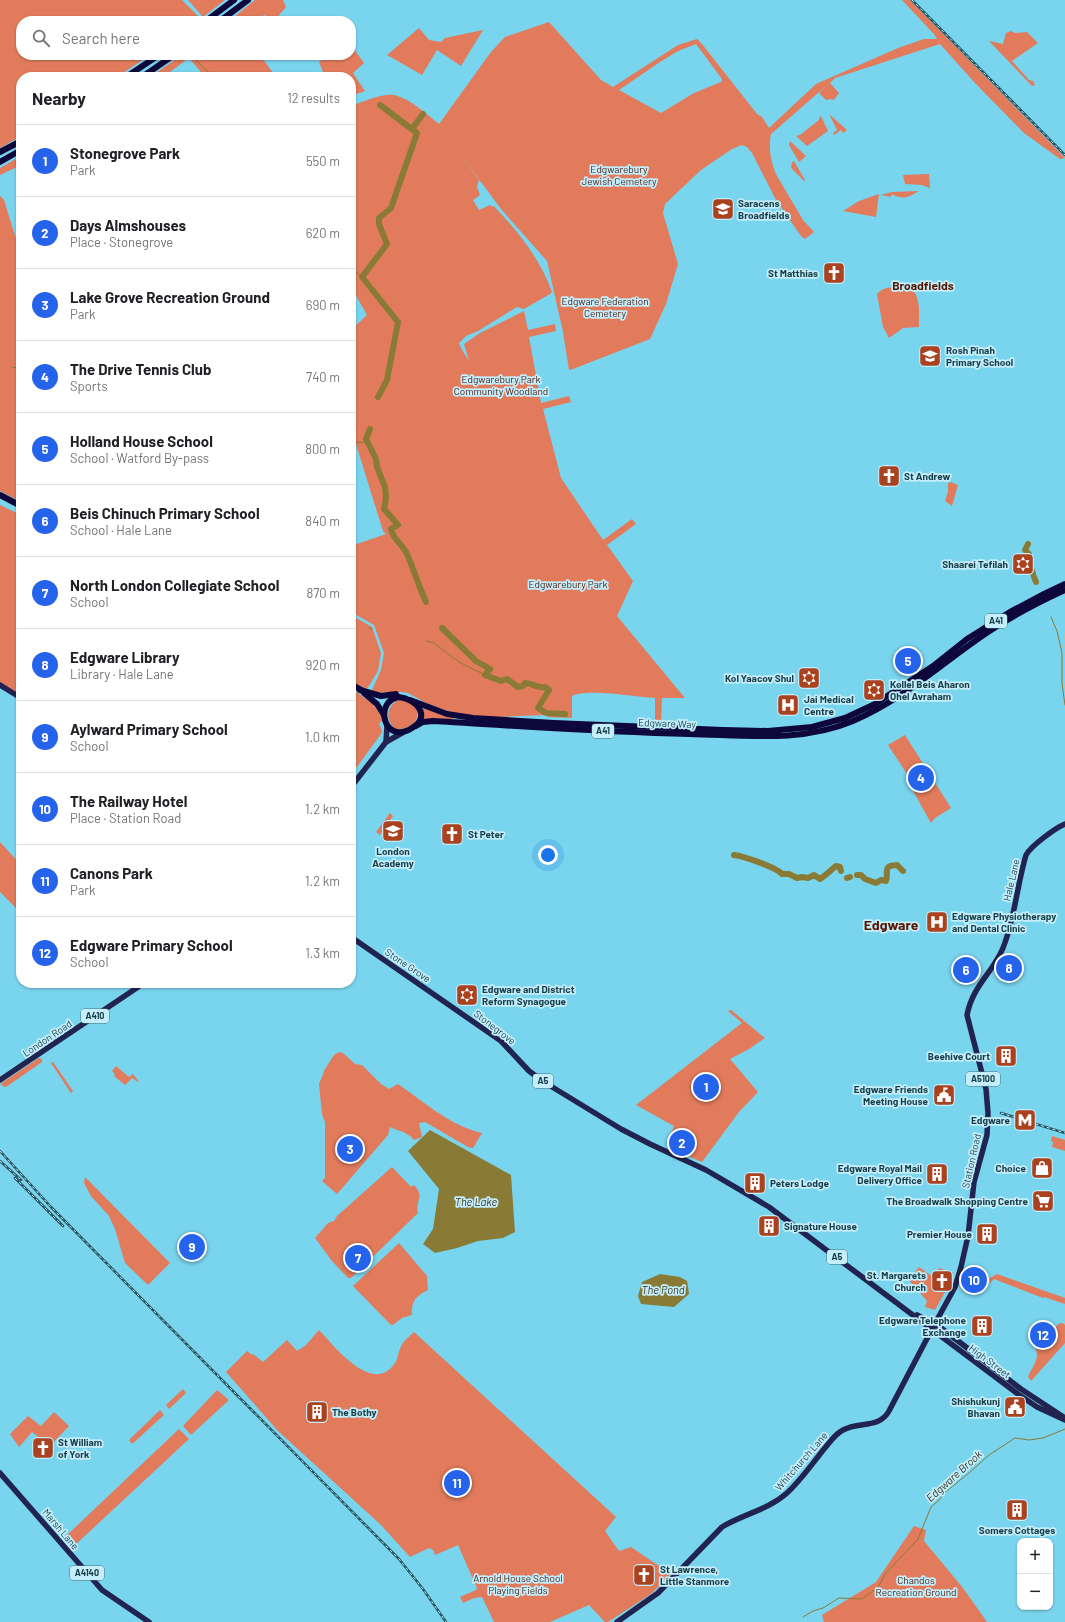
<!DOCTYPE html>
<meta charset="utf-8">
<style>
:root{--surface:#fff;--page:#f2f2f2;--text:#202124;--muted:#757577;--line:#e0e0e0;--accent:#2563eb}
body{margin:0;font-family:Barlow,sans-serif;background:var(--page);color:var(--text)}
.controls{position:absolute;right:12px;bottom:12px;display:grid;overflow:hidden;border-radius:8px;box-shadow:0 1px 3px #0004}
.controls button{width:36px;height:36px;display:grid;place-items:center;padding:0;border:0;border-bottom:1px solid var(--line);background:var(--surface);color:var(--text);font:20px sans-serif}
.you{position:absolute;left:548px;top:855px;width:14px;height:14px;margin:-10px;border:3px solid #fff;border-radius:50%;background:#1a73e8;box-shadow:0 0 0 6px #1a73e833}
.badge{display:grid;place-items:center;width:26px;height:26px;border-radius:50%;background:var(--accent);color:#fff;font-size:13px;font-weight:700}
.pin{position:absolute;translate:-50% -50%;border:2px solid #fff;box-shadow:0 1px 4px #0006}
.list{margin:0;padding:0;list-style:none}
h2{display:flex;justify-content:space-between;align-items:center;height:52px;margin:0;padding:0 16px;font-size:17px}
h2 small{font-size:13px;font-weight:400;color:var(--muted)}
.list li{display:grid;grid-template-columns:26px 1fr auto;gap:12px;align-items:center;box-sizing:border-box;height:72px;padding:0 16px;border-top:1px solid var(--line)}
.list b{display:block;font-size:15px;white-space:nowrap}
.list p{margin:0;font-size:13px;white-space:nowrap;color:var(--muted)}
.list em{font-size:13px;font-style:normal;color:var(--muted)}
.icon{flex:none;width:22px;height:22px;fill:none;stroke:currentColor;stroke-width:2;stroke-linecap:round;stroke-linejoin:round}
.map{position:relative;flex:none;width:1065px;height:1622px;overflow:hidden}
.search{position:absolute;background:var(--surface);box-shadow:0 1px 3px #0004;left:16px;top:16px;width:340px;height:44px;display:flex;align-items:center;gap:10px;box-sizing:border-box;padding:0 14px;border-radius:16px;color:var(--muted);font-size:15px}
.panel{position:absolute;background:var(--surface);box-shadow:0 1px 3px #0004;left:16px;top:72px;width:340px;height:916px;border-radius:16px}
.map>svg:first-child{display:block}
.green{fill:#e17b5b;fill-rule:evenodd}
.water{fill:#897b36}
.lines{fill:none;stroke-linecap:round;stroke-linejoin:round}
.stream{stroke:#897b36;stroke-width:1}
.river{stroke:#897b36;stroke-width:6}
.major{stroke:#212350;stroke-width:5.5}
.highway{stroke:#0d073b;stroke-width:6}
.rail-casing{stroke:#255460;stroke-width:2.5}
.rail{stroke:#c4eefb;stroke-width:1;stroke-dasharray:3;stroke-linecap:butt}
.labels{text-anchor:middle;stroke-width:3.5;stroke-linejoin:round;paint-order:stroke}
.shield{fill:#c4eefb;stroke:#4b737e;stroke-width:1}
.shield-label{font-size:9px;font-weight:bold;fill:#173e48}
.park-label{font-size:10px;fill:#502214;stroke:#c4eefb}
.poi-label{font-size:10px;font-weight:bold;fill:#173e48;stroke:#c4eefb;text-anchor:start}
.street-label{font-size:10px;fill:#173e48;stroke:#c4eefb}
.water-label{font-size:11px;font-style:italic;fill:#39341e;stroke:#c4eefb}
.quarter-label{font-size:12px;font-weight:bold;fill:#581701;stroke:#c4eefb}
.district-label{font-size:14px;font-weight:bold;fill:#581701;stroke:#c4eefb}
</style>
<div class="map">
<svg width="1065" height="1622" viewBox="0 0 1065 1622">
<rect width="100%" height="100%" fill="#79d4ed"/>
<!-- green -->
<g class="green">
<path d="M0,0h182l19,19 -3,2h-177v34h129l-33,22h-96v59l-21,12z"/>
<path d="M188,0h37l-22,17z"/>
<path d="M255,0h28l3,7 -12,14h-5l-4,-6 -3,1 -1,5h-32z"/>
<path d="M902,0h8l155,158 -5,1 -36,-26 -49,-50 -35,-39 -105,34 -5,5 9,10 -5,7 -3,-1 -5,1 -7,-7 7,-7 -55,48c-3,13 0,30 6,42l26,44 11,12 -9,7 -4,-3 -25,-36 -24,-47 -5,-6 -5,-2 -10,4 -31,21 -36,34 -2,9 15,51 -12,40 -16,35 -77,30 -4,1 -6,-38 -16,-71 -46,-52 -46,-62 24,33 -2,7 3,8 -7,5 6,10 11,-5 3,2 1,-1c24,26 46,52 58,86l-2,2 -26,15 -7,-2 -39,24 -12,5 -7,7 2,5 8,13 -5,-17 16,-11 44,-22 4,19 27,-6 1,7 -27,6 12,66 28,-7 2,6 -28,7 18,69 42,62 29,-21 4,5 -29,21 26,36 -16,35 68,82h-23l-1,23h-6v-23c-19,-1 -68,-10 -83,-2v22l-24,-1 -1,-2 -74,3 -10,-1 -37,-14 -18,-10 -6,-1 -27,1 -3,-3 9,-20 3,-17 -10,-28 -23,-13v-66l35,-12 -3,-3 -28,-90 -4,1v-112l16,-15 -16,-28v-181c11,-4 32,-13 43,-11 17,4 32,19 45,29l52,-72 14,-15 44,-15 52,58 12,7 65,-42 19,-6 5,5 55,70 5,3 7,11 47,-44 82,-36 26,-9h13l-3,-5zM696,44l26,35 -1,3 -27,11 -33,20 -42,-23 41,-28 18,-11z"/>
<path d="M419,28l10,12 12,2 4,-4 38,-8 -22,36 -24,-16 -15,25 -35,-20z"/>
<path d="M1011,31l4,2 12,-1 11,11 -26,18 17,19 4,1 2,4 -3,1 -43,-45 14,3 3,-11z"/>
<path d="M351,45l13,18 -11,10 12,18 -14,5v-19h-26l-6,-15 11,-7h21z"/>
<path d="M182,55h78l16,22h-71l-16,-19 -26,19h-13z"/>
<path d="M829,114l18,16 -4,3 -2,-3 -7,5 -1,-2 4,-3z"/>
<path d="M821,116l7,15 -21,15 -11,-10 4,-1 19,-15v-2z"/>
<path d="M790,141l16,15 -7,6 -10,-17z"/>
<path d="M21,156v9l-21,10v-7z"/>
<path d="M794,161l11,19 -1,1 -13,-13 1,-6z"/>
<path d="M929,174l1,14 -8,-3 -17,-1 -2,-9z"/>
<path d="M919,191c-12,7 -15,9 -28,3v3l-10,-2 11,-3z"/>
<path d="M879,194l-3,23 -33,-6 16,-10z"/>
<path d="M0,196l4,4 17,55v247l-21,-11z"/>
<path d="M905,286c17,4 14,27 14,41l-16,1 -14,10 -6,-11 -6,-33c6,-8 18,-7 28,-8z"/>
<path d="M950,482l8,3 -6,21 -7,-5 3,-9v-9z"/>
<path d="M0,505l21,10v180l-21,-12z"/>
<path d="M351,615l21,12 9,26 -3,18 -11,18 -16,-7z"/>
<path d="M351,688l22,16 11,16 -5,3 3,8 -1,3 -30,41z"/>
<path d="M401,699l15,7c6,16 -7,24 -21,23 -11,-11 -8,-25 6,-30z"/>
<path d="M423,707l31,11 -1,1 -31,1z"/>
<path d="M905,735l46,73 -16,10 -4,5 -23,-41 3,-2 -23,-35z"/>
<path d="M390,813l3,3 -13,19 -4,-3z"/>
<path d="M0,842l21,23v48l-21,-21z"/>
<path d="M731,1010l34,28 -16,11 -19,10 28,33 -19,20 -37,50 -12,-5 5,-11 -24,-12 3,-8 -38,-21 106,-82 -14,-12z"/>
<path d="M339,1052l4,1 12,11 7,1 19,19 8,5 9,-5c26,18 53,42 84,49l-9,15 -5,-1 -43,-25 -6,1 3,14 -8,3c-8,-9 -13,-8 -24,-13l-2,8 -51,59 -15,-13 3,-3v-56l-3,-8 -3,-30 6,-15 9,-14z"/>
<path d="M39,1058l3,1v3l-36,25 -4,-1 -1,-2 2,-2z"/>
<path d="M53,1062l20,29 -2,2 -20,-30z"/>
<path d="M116,1066l13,11 4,-3 7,9 -8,-5 -7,7 -11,-9 1,-2 -3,-3z"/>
<path d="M1052,1136l13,4v11l-13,-4 1,-5 -2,-1z"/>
<path d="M392,1167l19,20 3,-2c12,13 0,16 4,28l-67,65h-3l-16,-17 -17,-23 13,-15 6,-2 3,-5z"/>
<path d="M85,1177l85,86 -22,22 -23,-22 -10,-34 -6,-13 -18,-20 -7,-13z"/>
<path d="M399,1243l28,33 1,14c-12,6 -17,11 -16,25l-10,3 -9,7 -3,-1 -37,-38z"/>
<path d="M919,1267l14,10 6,-9 14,5 -4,12 -14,25 -10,-3 2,-6 -18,-21z"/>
<path d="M997,1274l68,24v6l-21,-7 -1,1 -49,-19 -4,4v-5z"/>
<path d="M1062,1323l3,2v18l-34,38 -3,-4c3,-9 12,-17 8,-27l9,-12 2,1 11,-15z"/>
<path d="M319,1330c16,17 54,66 76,33 3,-4 3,-10 5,-14 2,-7 9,-12 14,-17l202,185 -11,14 14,20 12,-4 34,23 7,3 -21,21 -43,28h-3l-16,-17 -39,17h-56l-12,-25 -8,1 -11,5 -3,-6 16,-7 1,-2 -19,-43 -23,10 -2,-5 -4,-2 -19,9 -29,-32 -103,-94 -52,-59 21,-21 5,4 1,-1 10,8 24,-22 10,11 8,-5z"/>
<path d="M183,1389l3,4 -17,16 -3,-4z"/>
<path d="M217,1390l12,10 -38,35 -8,-9z"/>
<path d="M160,1410l4,5 -32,29 -3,-4z"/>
<path d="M54,1412l15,14 -19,20 -18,-14 -13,15 -9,-13 18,-18 13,10z"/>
<path d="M179,1429l10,10 -115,107 -8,-10z"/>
<path d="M914,1526l12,4 -2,11 39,47 24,34h-163l-2,-7 54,-33z"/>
</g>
<!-- water -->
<g class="water">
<path d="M430,1130l81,45 4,57 -12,6 -25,3 -21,7 -22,5 -12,-9 10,-15 6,-40 -31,-38z"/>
<path d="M660,1274l20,3 7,4 2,13 -15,13 -33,-3 -3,-8 4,-14z"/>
</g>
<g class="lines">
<!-- stream -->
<g class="stream">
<path d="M191,56l23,21"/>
<path d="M351,267l11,10"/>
<path d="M12,367l9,2"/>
<path d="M351,443l16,-1"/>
<path d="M1051,617l6,14 5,22v31l3,21"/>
<path d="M369,628l3,1"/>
<path d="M426,641l8,2 25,19 26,13"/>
<path d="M803,1617l10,-6 10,-3 16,-10 23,1 16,-12 8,-14 32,-34 13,-32 9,-8 4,-6 25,-20 20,-18 26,-17 14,2 14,-2 22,-9"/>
</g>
<!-- river -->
<g class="river">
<path d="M412,129l11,-15"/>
<path d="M378,397l9,-17 11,-58 -36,-45 25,-33 -8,-20v-6l12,-10 26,-75 -37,-28"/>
<path d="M370,429l-4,10 10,20 1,8 8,20 1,11 -2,11 14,16 -7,4c2,11 11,14 16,25 7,16 12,33 19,48"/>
<path d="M1028,544l-3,6 4,4v8l4,12"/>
<path d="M1034,577l2,5"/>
<path d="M442,628l34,33 14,8 -5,6 16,6 6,-2 11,8 5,-1 2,-3c8,0 13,6 20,4l4,3 -11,18 8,5 19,1"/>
<path d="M734,855c9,1 44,13 48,19h7l8,4 5,-1 6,1 6,-3 6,4c6,-4 10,-8 16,-13l4,1 1,4"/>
<path d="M857,875h4l4,4 11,4 5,-3 5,1c3,-10 -4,-15 11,-16l6,6"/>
<path d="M847,878l3,-1"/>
</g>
<!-- major -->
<g class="major">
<path d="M0,685l21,13"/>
<path d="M386,742l16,-9"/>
<path d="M351,787l35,-45 1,-16"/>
<path d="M351,937l150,104 28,30 15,11 77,47 29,15 56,26 63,37 249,187 19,13 28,13"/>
<path d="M0,1080l144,-97"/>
<path d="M917,1315l24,13 80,61 44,29"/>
<path d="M0,1473l102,117 47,32"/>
<path d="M617,1622l41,-29 64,-66c21,-13 46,-17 65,-34 14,-13 25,-29 37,-44 6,-7 11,-15 19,-19 16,-9 36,-1 46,-19l43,-82 23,-42 6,-20 7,-31 6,-54 13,-47 1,-22 -2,-24 -19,-74c6,-30 25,-41 36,-67 12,-30 14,-63 23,-93 5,-9 29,-27 39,-31"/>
</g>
<!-- highway -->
<g class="highway">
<path d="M206,21l28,-21"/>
<path d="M220,21l28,-21"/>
<path d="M126,77l33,-22"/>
<path d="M142,77l32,-22"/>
<path d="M0,152l21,-11"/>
<path d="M0,162l21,-12"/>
<path d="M0,495l21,11"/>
<path d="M351,684l12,7"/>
<path d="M360,690l21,6 15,-2"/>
<path d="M364,693l13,11 7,11"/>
<path d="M399,697c17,2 33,19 13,31 -28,18 -39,-27 -13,-31z"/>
<path d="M410,700l37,14 26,4 81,5 169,7 45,1 44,-4 33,-9 30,-14 58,-38 34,-27 43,-27 34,-18 21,-10"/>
<path d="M416,726l7,-4 10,-1c85,5 171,11 256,13 55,1 112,9 164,-13 50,-21 90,-59 135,-89 24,-16 51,-30 77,-42"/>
</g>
<!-- rail casing -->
<g class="rail-casing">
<g id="rail">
<path d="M912,0l153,155"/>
<path d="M1001,1113l64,20"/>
<path d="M0,1151l51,56 348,352 24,30 23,33"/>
<path d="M0,1161l21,19"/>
<path d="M15,1178l48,48"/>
</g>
</g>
<!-- rail -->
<use href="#rail" class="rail"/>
</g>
<!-- icons -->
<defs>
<g id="school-square" transform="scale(1.15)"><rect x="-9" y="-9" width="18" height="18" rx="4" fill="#aa4220" stroke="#c4eefb"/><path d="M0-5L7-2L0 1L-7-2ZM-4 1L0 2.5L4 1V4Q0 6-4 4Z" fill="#fff"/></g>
<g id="church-square" transform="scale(1.15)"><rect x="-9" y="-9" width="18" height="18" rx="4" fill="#aa4220" stroke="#c4eefb"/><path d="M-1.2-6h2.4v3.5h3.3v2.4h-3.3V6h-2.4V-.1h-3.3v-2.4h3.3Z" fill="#fff"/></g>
<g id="synagogue-square" transform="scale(1.15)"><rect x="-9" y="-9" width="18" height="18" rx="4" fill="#aa4220" stroke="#c4eefb"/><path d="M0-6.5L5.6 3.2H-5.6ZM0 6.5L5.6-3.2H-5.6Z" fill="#fff"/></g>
<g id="hospital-square" transform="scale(1.15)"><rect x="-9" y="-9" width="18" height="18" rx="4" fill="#aa4220" stroke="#c4eefb"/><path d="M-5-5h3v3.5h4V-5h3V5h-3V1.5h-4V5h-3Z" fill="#fff"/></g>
<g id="building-square" transform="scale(1.15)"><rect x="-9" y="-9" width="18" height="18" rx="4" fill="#aa4220" stroke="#c4eefb"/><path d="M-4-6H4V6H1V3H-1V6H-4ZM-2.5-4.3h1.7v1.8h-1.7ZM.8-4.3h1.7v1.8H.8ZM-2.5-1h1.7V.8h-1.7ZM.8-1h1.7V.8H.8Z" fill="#fff"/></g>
<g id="civic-square" transform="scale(1.15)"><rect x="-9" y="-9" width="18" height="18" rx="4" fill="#aa4220" stroke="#c4eefb"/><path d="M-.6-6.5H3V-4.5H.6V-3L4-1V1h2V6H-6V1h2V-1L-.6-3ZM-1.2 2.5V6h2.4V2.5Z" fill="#fff"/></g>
<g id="metro-square" transform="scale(1.15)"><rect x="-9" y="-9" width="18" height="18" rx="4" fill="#aa4220" stroke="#c4eefb"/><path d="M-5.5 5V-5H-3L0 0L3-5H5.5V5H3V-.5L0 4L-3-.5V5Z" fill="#fff"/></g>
<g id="shop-square" transform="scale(1.15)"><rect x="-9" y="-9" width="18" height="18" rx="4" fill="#aa4220" stroke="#c4eefb"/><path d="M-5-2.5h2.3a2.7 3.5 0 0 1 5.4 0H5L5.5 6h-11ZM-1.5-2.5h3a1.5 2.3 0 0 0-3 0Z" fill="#fff"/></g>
<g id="supermarket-square" transform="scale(1.15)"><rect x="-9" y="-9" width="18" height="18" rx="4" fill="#aa4220" stroke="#c4eefb"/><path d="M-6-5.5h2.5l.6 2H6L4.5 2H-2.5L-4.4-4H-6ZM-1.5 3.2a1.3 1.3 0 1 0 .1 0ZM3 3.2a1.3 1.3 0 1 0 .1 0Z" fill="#fff"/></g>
</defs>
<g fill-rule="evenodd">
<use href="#school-square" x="723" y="209"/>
<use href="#church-square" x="834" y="273"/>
<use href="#school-square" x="930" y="356"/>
<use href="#church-square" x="889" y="476"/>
<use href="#synagogue-square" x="1023" y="564"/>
<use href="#synagogue-square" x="809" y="678"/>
<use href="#synagogue-square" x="874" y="690"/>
<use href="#hospital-square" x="788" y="705"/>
<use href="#school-square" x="393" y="831"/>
<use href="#church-square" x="452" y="834"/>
<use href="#hospital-square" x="937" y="922"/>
<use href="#synagogue-square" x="467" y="995"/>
<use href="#building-square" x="1006" y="1056"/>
<use href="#civic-square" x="944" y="1095"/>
<use href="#metro-square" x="1025" y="1120"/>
<use href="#shop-square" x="1042" y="1168"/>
<use href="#building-square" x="937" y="1174"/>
<use href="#building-square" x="755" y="1183"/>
<use href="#supermarket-square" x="1043" y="1201"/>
<use href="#building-square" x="769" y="1226"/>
<use href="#building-square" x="987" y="1234"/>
<use href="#church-square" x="942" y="1281"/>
<use href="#building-square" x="982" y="1326"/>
<use href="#civic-square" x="1015" y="1407"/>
<use href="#building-square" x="317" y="1412"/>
<use href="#church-square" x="43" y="1448"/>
<use href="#building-square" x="1017" y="1510"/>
<use href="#church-square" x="644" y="1575"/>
</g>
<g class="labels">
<!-- shield labels -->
<g class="shield">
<rect x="985" y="614" width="22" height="14" rx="3"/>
<rect x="592" y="724" width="22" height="14" rx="3"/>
<rect x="81" y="1009" width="28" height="14" rx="3"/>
<rect x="966" y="1072" width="34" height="14" rx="3"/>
<rect x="533" y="1074" width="20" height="14" rx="3"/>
<rect x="827" y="1250" width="20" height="14" rx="3"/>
<rect x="70" y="1566" width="34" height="14" rx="3"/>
</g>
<g class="shield-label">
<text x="996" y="624">A41</text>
<text x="603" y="734">A41</text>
<text x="95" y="1019">A410</text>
<text x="983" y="1082">A5100</text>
<text x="543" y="1084">A5</text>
<text x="837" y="1260">A5</text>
<text x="87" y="1576">A4140</text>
</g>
<!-- park labels -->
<g class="park-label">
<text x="619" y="173">Edgwarebury<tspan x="619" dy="12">Jewish Cemetery</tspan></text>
<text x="605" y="305">Edgware Federation<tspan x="605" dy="12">Cemetery</tspan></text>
<text x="501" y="383">Edgwarebury Park<tspan x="501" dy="12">Community Woodland</tspan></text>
<text x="568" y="588">Edgwarebury Park</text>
<text x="518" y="1582">Arnold House School<tspan x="518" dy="12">Playing Fields</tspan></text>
<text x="916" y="1584">Chandos<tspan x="916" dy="12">Recreation Ground</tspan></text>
</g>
<!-- poi labels -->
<g class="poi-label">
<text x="738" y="207">Saracens<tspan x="738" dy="12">Broadfields</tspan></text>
<text x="818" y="277" text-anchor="end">St Matthias</text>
<text x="946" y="354">Rosh Pinah<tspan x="946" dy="12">Primary School</tspan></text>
<text x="904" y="480">St Andrew</text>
<text x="1008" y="568" text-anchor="end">Shaarei Tefilah</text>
<text x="794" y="682" text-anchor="end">Kol Yaacov Shul</text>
<text x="890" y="688">Kollel Beis Aharon<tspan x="890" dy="12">Ohel Avraham</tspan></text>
<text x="804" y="703">Jai Medical<tspan x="804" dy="12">Centre</tspan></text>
<text x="468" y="838">St Peter</text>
<text x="393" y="855" text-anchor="middle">London<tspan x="393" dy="12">Academy</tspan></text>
<text x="952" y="920">Edgware Physiotherapy<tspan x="952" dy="12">and Dental Clinic</tspan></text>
<text x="482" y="993">Edgware and District<tspan x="482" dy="12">Reform Synagogue</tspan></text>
<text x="990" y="1060" text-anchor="end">Beehive Court</text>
<text x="928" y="1093" text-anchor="end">Edgware Friends<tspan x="928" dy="12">Meeting House</tspan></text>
<text x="1010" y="1124" text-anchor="end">Edgware</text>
<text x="922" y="1172" text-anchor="end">Edgware Royal Mail<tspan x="922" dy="12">Delivery Office</tspan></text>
<text x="1026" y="1172" text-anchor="end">Choice</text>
<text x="770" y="1187">Peters Lodge</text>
<text x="1028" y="1205" text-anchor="end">The Broadwalk Shopping Centre</text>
<text x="784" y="1230">Signature House</text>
<text x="972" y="1238" text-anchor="end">Premier House</text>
<text x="926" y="1279" text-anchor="end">St. Margarets<tspan x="926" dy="12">Church</tspan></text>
<text x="966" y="1324" text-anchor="end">Edgware Telephone<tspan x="966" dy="12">Exchange</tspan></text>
<text x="1000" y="1405" text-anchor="end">Shishukunj<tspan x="1000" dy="12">Bhavan</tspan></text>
<text x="332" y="1416">The Bothy</text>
<text x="58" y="1446">St William<tspan x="58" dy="12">of York</tspan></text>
<text x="1017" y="1534" text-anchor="middle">Somers Cottages</text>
<text x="660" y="1573">St Lawrence,<tspan x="660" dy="12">Little Stanmore</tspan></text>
</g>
<!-- street labels -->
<g class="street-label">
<text transform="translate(667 723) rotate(2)" y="4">Edgware Way</text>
<text transform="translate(1011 880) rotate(-77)" y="4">Hale Lane</text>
<text transform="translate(408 965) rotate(34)" y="4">Stone Grove</text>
<text transform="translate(495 1027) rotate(38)" y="4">Stonegrove</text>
<text transform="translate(47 1038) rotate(-34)" y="4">London Road</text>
<text transform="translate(971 1161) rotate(-77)" y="4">Station Road</text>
<text transform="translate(990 1361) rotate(37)" y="4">High Street</text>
<text transform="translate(801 1461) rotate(-49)" y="4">Whitchurch Lane</text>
<text transform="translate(61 1529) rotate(50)" y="4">Marsh Lane</text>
</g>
<!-- water labels -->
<g class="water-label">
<text x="476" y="1206">The Lake</text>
<text x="663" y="1294">The Pond</text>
<text transform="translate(954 1476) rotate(-42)" y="4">Edgware Brook</text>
</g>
<!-- quarter labels -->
<g class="quarter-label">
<text x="923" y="290">Broadfields</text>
</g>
<!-- district labels -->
<g class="district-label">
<text x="891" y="930">Edgware</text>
</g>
</g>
</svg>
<div class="controls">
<button>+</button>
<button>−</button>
</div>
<div class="you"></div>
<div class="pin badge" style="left:706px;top:1087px">1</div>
<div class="pin badge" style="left:682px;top:1143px">2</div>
<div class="pin badge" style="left:350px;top:1149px">3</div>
<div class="pin badge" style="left:921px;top:778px">4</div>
<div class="pin badge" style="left:908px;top:661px">5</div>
<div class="pin badge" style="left:966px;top:970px">6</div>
<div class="pin badge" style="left:358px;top:1258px">7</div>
<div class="pin badge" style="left:1009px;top:968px">8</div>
<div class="pin badge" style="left:192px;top:1247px">9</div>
<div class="pin badge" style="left:974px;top:1280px">10</div>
<div class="pin badge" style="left:457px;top:1483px">11</div>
<div class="pin badge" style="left:1043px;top:1335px">12</div>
<div class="search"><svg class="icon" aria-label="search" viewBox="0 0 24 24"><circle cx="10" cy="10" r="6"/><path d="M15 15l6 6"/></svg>Search here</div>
<section class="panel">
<h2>Nearby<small>12 results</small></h2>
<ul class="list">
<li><span class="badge">1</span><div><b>Stonegrove Park</b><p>Park</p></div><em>550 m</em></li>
<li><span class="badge">2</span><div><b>Days Almshouses</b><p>Place · Stonegrove</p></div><em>620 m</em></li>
<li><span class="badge">3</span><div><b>Lake Grove Recreation Ground</b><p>Park</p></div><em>690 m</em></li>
<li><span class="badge">4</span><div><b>The Drive Tennis Club</b><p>Sports</p></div><em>740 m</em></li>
<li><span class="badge">5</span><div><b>Holland House School</b><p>School · Watford By-pass</p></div><em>800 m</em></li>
<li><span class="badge">6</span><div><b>Beis Chinuch Primary School</b><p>School · Hale Lane</p></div><em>840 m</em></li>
<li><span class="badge">7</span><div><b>North London Collegiate School</b><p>School</p></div><em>870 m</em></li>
<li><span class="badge">8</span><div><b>Edgware Library</b><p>Library · Hale Lane</p></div><em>920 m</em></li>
<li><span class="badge">9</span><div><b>Aylward Primary School</b><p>School</p></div><em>1.0 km</em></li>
<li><span class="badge">10</span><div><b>The Railway Hotel</b><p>Place · Station Road</p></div><em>1.2 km</em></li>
<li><span class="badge">11</span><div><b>Canons Park</b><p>Park</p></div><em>1.2 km</em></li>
<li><span class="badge">12</span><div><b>Edgware Primary School</b><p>School</p></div><em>1.3 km</em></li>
</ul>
</section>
</div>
